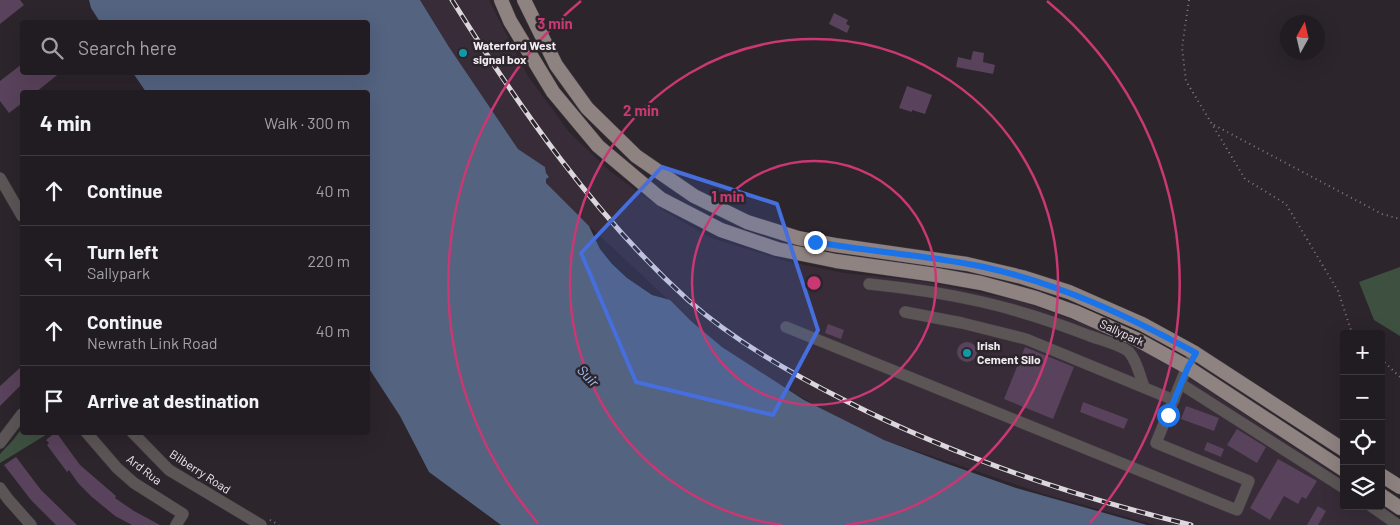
<!DOCTYPE html>
<meta charset="utf-8">
<style>
:root{--surface:#211c21;--page:#29252a;--text:#f1f3f6;--muted:#a2a1a5;--line:#3e3a3f}
body{margin:0;font-family:Barlow,sans-serif;background:var(--page);color:var(--text)}
.controls{position:absolute;right:15px;bottom:15px;display:grid;overflow:hidden;border-radius:5px;box-shadow:0 5px 20px #0002}
.controls button{width:45px;height:45px;display:grid;place-items:center;padding:0;border:0;border-bottom:1px solid var(--line);background:var(--surface);color:var(--text);font:25px sans-serif}
.compass{position:absolute;left:1280px;top:15px;width:45px;height:45px;border-radius:50%;background:var(--surface);box-shadow:0 5px 20px #0002;rotate:8deg}
.stop{position:absolute;width:15px;height:15px;margin:-11px;border:4px solid #1a73e8;border-radius:50%;background:#fff}
.stop.end{background:#1a73e8;border-color:#fff;box-shadow:0 1px 5px #0008}
.list{margin:0;padding:0;list-style:none}
h2{display:flex;justify-content:space-between;align-items:center;height:65px;margin:0;padding:0 20px;font-size:21px}
h2 small{font-size:16px;font-weight:400;color:var(--muted)}
.list li{display:grid;grid-template-columns:32px 1fr auto;gap:15px;align-items:center;box-sizing:border-box;height:70px;padding:0 20px;border-top:1px solid var(--line)}
.list b{display:block;font-size:19px;white-space:nowrap}
.list p{margin:0;font-size:16px;white-space:nowrap;color:var(--muted)}
.list em{font-size:16px;font-style:normal;color:var(--muted)}
.icon{flex:none;width:28px;height:28px;fill:none;stroke:currentColor;stroke-width:2;stroke-linecap:round;stroke-linejoin:round}
.map{position:relative;flex:none;width:1400px;height:525px;overflow:hidden}
.search{position:absolute;background:var(--surface);box-shadow:0 5px 20px #0002;left:20px;top:20px;width:350px;height:55px;display:flex;align-items:center;gap:12px;box-sizing:border-box;padding:0 18px;border-radius:5px;color:var(--muted);font-size:19px}
.panel{position:absolute;background:var(--surface);box-shadow:0 5px 20px #0002;left:20px;top:90px;width:350px;height:345px;border-radius:5px}
.map>svg:first-child{display:block}
.built{fill:#372c38}
.green{fill:#3e5141}
.water{fill:#536380}
.building{fill:#59425b}
.lines{fill:none;stroke-linecap:round;stroke-linejoin:round}
.minor-casing{stroke:#484148;stroke-width:12}
.major-casing{stroke:#484148;stroke-width:15}
.path{stroke:#817b81;stroke-width:2;stroke-dasharray:1 4;stroke-linecap:butt}
.minor{stroke:#5b5655;stroke-width:11}
.major{stroke:#8e8381;stroke-width:14}
.rail-casing{stroke:#dcd7dc;stroke-width:5}
.rail{stroke:#2c252c;stroke-width:3;stroke-dasharray:9;stroke-linecap:butt}
.route{stroke:#1a73e8;stroke-width:6}
.marked{fill:#476edd;fill-opacity:0.2;stroke:#476edd;stroke-width:4;stroke-linejoin:round}
.ring{fill:none;stroke:#c93872;stroke-width:2.5}
.culture-dot{fill:#0f9aa8;stroke:#2c252c;stroke-width:2}
.labels{text-anchor:middle;stroke-width:5;stroke-linejoin:round;paint-order:stroke}
.poi-label{font-size:12px;font-weight:bold;fill:#f1ecf1;stroke:#2c252c;text-anchor:start}
.street-label{font-size:12px;fill:#f1ecf1;stroke:#2c252c}
.water-label{font-size:14px;font-style:italic;fill:#a4c0f5;stroke:#2c252c}
.centre{fill:#c93872;stroke:#2c252c;stroke-width:2.5}
.ring-label{font-size:15px;text-anchor:middle;font-weight:bold;fill:#c93872;stroke:#2c252c;stroke-width:5;stroke-linejoin:round;paint-order:stroke}
</style>
<div class="map">
<svg width="1400" height="525" viewBox="0 0 1400 525">
<rect width="100%" height="100%" fill="#2c252c"/>
<!-- built -->
<path class="built" d="M420,0h69l39,76 42,57 41,39 55,40 45,26 75,23 58,12 78,8 98,20 70,25 69,32 185,122v26h37l19,14v5h-245l-111,-31 -160,-54 -41,-19 -82,-47 -39,-27 -31,-26 -134,-125 -11,-13 -1,-16 -27,-18 -69,-102z"/>
<!-- green -->
<g class="green">
<path d="M1400,267v69l-26,-16 -15,-38z"/>
<path d="M22,428v4l27,1 -49,30v-9l14,-15z"/>
</g>
<!-- water -->
<path class="water" d="M89,0h331l29,47 69,102 27,18 1,6 3,4 -3,2v4l43,43 11,23 12,15 15,14 25,17 18,5 21,21 31,26 82,53 80,40 61,23 71,25 131,37h-646l-72,-53 -29,-56 -32,-49v-275h-222l-13,-19 235,-1v-50h-268l-9,-14z"/>
<!-- building -->
<g class="building">
<path d="M0,0h20l4,5 -24,19z"/>
<path d="M834,13l14,7 -2,4 4,2 -3,7 -18,-9z"/>
<path d="M973,51l11,2 -1,9 12,3 -2,9 -37,-7 2,-10 13,3z"/>
<path d="M22,64v8h39l-25,20h-14v11l-13,10 -9,-12v-20z"/>
<path d="M907,86l25,9 -7,19 -13,-4v2l-13,-4z"/>
<path d="M828,324l16,6 -3,9 -16,-6z"/>
<circle cx="967" cy="352" r="10"/>
<path d="M1025,347l49,20 -21,52 -49,-20z"/>
<path d="M22,366v18l-22,22v-20z"/>
<path d="M1083,402l45,17 -4,10 -44,-17z"/>
<path d="M1186,406l33,12 -5,13 -33,-12z"/>
<path d="M1237,429l29,18 -9,16 -30,-18z"/>
<path d="M56,432l24,33 36,31 -1,2 19,13 26,14h-28l-17,-9 -23,-19 -14,-14 -9,-13 -2,2 -20,-27 2,-2 -3,-3z"/>
<path d="M1207,442l17,7 -3,8 -17,-7z"/>
<path d="M16,457l25,33 36,35h-21l-25,-25 -27,-35z"/>
<path d="M1278,459l39,22 -11,18 -4,-2 -4,7 -14,-8 -14,24 -20,-12z"/>
<path d="M1318,506l8,5 -8,14h-11z"/>
</g>
<g class="lines">
<!-- minor casing -->
<g class="minor-casing">
<g id="minor">
<path d="M0,178l22,38"/>
<path d="M869,284c80,8 146,22 221,52 11,4 31,9 39,16 8,9 11,24 15,35"/>
<path d="M905,312l57,11 64,16 148,61"/>
<path d="M786,327l451,183 12,-29 -93,-38 31,-76 8,-14"/>
<path d="M1181,384l163,104"/>
<path d="M86,432l31,36 17,15 49,31 -7,11"/>
<path d="M132,432l37,38 92,55"/>
<path d="M0,443l22,-29"/>
<path d="M0,488l8,11 23,26"/>
<path d="M1371,506l27,19"/>
</g>
</g>
<!-- major casing -->
<g class="major-casing">
<g id="major">
<path d="M501,0l9,21 43,71 45,54 63,53 60,31 56,19 59,12 100,14 45,8 55,15 39,14 63,28 49,27 157,103"/>
<path d="M524,0l32,65 31,43 49,48 58,40 53,26 51,16 37,7 132,19 55,13 47,15 73,32 53,29 149,97"/>
<path d="M1381,475l19,12"/>
<path d="M1381,495l19,13"/>
</g>
</g>
<!-- path -->
<g class="path">
<path d="M1189,0l-7,48 4,33 59,98 41,25 52,87 13,39 3,4"/>
<path d="M1214,125l168,89 18,5"/>
<path d="M1381,359l19,18"/>
<path d="M270,520l9,5"/>
</g>
<!-- minor -->
<use href="#minor" class="minor"/>
<!-- major -->
<use href="#major" class="major"/>
<!-- rail casing -->
<g class="rail-casing">
<path id="rail" d="M452,0c67,107 142,215 236,300 46,41 102,73 158,101 110,56 226,95 345,124"/>
</g>
<!-- rail -->
<use href="#rail" class="rail"/>
</g>
<g class="lines">
<!-- route -->
<path class="route" d="M815,242c56,10 113,13 169,25 76,17 144,49 212,86l-8,14 -20,48"/>
</g>
<!-- marked area -->
<path class="marked" d="M662,167l115,37 41,126 -45,85 -137,-33 -55,-129z"/>
<!-- distance rings -->
<g class="ring">
<circle cx="814" cy="283" r="122"/>
<path d="M782 525A244 244 0 1 1 846 525"/>
<path d="M538 523A366 366 0 0 1 581 1M1047 1A366 366 0 0 1 1090 523"/>
</g>
<!-- markers -->
<g class="culture-dot">
<circle cx="463" cy="53" r="5"/>
<circle cx="967" cy="353" r="5"/>
</g>
<g class="labels">
<!-- poi labels -->
<g class="poi-label">
<text x="473" y="50">Waterford West<tspan x="473" dy="14">signal box</tspan></text>
<text x="977" y="350">Irish<tspan x="977" dy="14">Cement Silo</tspan></text>
</g>
<!-- street labels -->
<g class="street-label">
<text transform="translate(1122 333) rotate(25)" y="4">Sallypark</text>
<text transform="translate(144 470) rotate(38)" y="4">Ard Rua</text>
<text transform="translate(200 472) rotate(33)" y="4">Bilberry Road</text>
</g>
<!-- water labels -->
<g class="water-label">
<text transform="translate(588 376) rotate(46)" y="5">Suir</text>
</g>
</g>
<circle cx="814" cy="283" r="8" class="centre"/>
<g class="ring-label">
<text x="555" y="29">3 min</text>
<text x="641" y="116">2 min</text>
<text x="728" y="202">1 min</text>
</g>
</svg>
<div class="controls">
<button>+</button>
<button>−</button>
<button><svg class="icon" aria-label="locate" viewBox="0 0 24 24"><circle cx="12" cy="12" r="6"/><path d="M12 2v4M12 18v4M2 12h4M18 12h4"/></svg></button>
<button><svg class="icon" aria-label="layers" viewBox="0 0 24 24"><path d="M12 4l9 5-9 5-9-5zM3 14l9 5 9-5"/></svg></button>
</div>
<svg class="compass" viewBox="-18 -18 36 36"><path d="M0-13l5 13h-10z" fill="#e53935"/><path d="M0 13l5-13h-10z" fill="#a2a1a5"/></svg>
<div class="stop" style="left:1168px;top:415px"></div>
<div class="stop end" style="left:815px;top:242px"></div>
<div class="search"><svg class="icon" aria-label="search" viewBox="0 0 24 24"><circle cx="10" cy="10" r="6"/><path d="M15 15l6 6"/></svg>Search here</div>
<section class="panel">
<h2>4 min<small>Walk · 300 m</small></h2>
<ul class="list">
<li><svg class="icon" aria-label="ahead" viewBox="0 0 24 24"><path d="M12 20V5M6 11l6-6 6 6"/></svg><div><b>Continue</b></div><em>40 m</em></li>
<li><svg class="icon" aria-label="left" viewBox="0 0 24 24"><path d="M17 20v-9H6M10 6l-5 5 5 5"/></svg><div><b>Turn left</b><p>Sallypark</p></div><em>220 m</em></li>
<li><svg class="icon" aria-label="ahead" viewBox="0 0 24 24"><path d="M12 20V5M6 11l6-6 6 6"/></svg><div><b>Continue</b><p>Newrath Link Road</p></div><em>40 m</em></li>
<li><svg class="icon" aria-label="arrive" viewBox="0 0 24 24"><path d="M6 21V4h12l-3 4 3 4H6"/></svg><div><b>Arrive at destination</b></div></li>
</ul>
</section>
</div>
